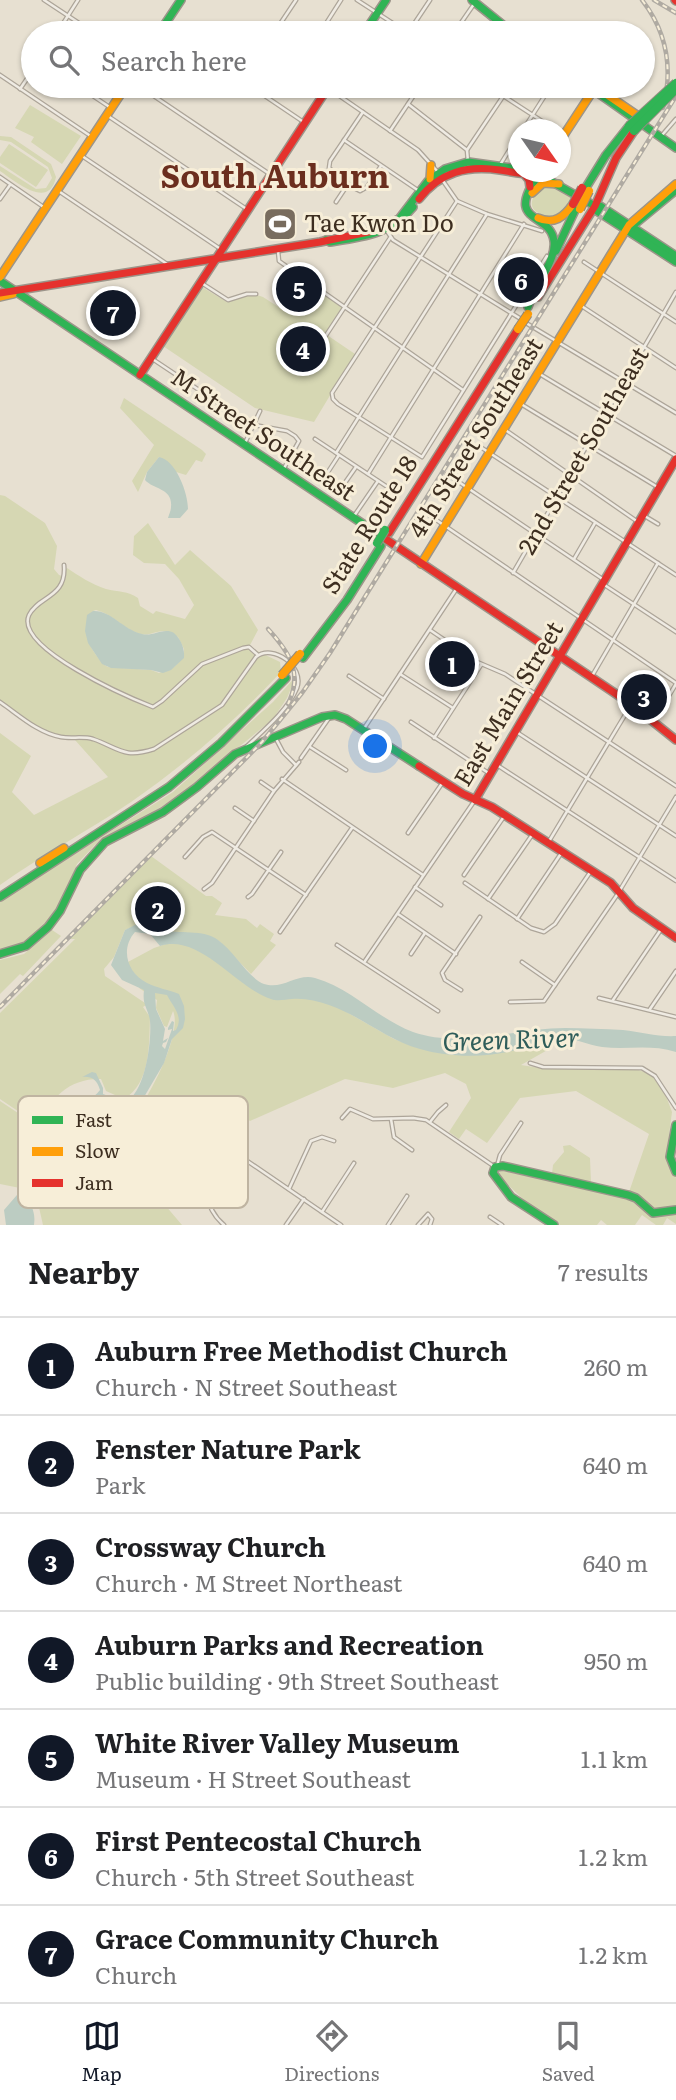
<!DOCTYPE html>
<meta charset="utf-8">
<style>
:root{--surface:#fff;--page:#f6f6f6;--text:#202124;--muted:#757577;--line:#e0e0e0;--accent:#111827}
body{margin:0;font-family:Literata,serif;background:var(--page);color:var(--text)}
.compass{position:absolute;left:508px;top:119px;width:63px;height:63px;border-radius:50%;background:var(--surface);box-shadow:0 2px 5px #0004;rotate:124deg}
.you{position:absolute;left:376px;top:747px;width:24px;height:24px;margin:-18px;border:5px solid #fff;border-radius:50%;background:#1a73e8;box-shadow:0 0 0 10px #1a73e833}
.badge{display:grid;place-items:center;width:46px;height:46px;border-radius:50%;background:var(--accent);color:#fff;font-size:23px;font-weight:700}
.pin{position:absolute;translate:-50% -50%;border:4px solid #fff;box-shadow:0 2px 7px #0006}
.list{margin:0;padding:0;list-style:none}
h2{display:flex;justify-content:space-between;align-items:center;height:91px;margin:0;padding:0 28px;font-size:30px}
h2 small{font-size:23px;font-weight:400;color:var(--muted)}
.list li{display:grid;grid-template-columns:46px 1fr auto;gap:21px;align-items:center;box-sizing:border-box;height:98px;padding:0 28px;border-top:2px solid var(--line)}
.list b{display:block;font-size:26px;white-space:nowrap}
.list p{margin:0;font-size:23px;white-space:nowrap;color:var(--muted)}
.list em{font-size:23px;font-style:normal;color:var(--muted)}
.icon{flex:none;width:38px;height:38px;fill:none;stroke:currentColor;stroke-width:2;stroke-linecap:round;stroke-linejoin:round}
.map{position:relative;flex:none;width:676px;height:1225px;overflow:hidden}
.search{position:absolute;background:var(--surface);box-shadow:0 2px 5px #0004;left:21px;right:21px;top:21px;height:77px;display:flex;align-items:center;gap:18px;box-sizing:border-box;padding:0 24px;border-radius:38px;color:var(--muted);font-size:26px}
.sheet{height:777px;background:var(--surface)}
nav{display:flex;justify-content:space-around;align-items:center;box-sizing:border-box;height:98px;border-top:2px solid var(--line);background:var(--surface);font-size:19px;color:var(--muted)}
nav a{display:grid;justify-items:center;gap:4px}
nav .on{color:var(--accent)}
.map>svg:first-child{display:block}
.green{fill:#d6d7b3;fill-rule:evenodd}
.water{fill:#bcccc2;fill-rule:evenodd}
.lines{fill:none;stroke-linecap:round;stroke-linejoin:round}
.street-casing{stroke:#ada599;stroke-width:5}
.fast-casing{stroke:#9c958a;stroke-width:10}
.slow-casing{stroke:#9c958a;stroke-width:10}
.jam-casing{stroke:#9c958a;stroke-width:10}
.street{stroke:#efebe3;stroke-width:2.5}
.fast{stroke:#30b455;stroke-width:7}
.slow{stroke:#ff9f0a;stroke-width:7}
.jam{stroke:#e5322d;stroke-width:7}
.rail-casing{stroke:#afaaa2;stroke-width:4.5}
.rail{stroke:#f7eed8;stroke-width:2;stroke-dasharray:5;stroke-linecap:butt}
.fast-bridge-casing{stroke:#928b80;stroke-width:10;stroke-linecap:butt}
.slow-bridge-casing{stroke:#928b80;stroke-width:10;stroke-linecap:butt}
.jam-bridge-casing{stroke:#928b80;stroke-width:10;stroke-linecap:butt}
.fast-bridge{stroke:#30b455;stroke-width:8}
.slow-bridge{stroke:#ff9f0a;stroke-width:8}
.jam-bridge{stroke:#e5322d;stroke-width:8}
.labels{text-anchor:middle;stroke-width:6;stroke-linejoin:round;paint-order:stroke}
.poi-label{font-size:24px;fill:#3d2e20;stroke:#f7eed8;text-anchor:start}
.street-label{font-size:24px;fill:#3d2e20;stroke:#f7eed8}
.water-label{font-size:26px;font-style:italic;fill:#2f5d5a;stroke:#f7eed8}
.district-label{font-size:32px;font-weight:bold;fill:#6b2e1e;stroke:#f7eed8}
.key{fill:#f7eed8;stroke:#bfb4a1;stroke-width:2}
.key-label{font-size:19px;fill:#3d2e20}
</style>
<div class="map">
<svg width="676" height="1225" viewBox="0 0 676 1225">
<rect width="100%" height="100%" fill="#e7e0d1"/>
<!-- green -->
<g class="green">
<path d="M30,105l51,31 -19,28 -31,-22 3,-5 -19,-9z"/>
<path d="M0,136l11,1 40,27 5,13c-7,34 -41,4 -56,-6v-5l36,23 10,-1 6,-10 -4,-11 -37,-25 -11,-2z"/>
<path d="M9,144l39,26 -12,17 -36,-24v-6z"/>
<path d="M541,186h8l24,13 -17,20c-23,-5 -33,-12 -15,-33z"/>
<path d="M202,287l25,15 20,-7h10l6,2 17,11 19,6h3l17,-25 26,19 -18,27 28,19 -41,68 -59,-14 -92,-62z"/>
<path d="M124,398l78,52 4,4 -4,8 -6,-2 -10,15 -10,-3 -17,-15 -12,15 -9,20 -6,-11 22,-36 -34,-37z"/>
<path d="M0,495l5,1 40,27 12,23 -3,23 5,6 3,1 5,-8c12,8 24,16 39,21 12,3 22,2 32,9l2,8 13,8 3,-3 29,8 9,-14 -15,-26 -14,-15 -21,-1 -11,-8 1,-19 14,-13 27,42 15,-15 41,36 27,44 -9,17 31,15 1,10c-45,48 -95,92 -150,130 -43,29 -89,53 -131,83v-152l31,23 -19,36 22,23 74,-38 -33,-37 -32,-8 -43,-30zM96,610c17,4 27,19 44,24 9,2 13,-2 22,-3 4,0 11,4 16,6l6,12v8l-10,10 -15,6 -8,-3 -43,-3c-6,-3 -8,-7 -12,-12 -12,-17 -10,-26 -3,-44z"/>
<path d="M296,676l-9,22 -14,21 -93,76 -44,28 -41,22 -18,19 -16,40 -10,15 -27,26 -24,7v-51l173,-109 100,-90z"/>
<path d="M151,856l55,40h6l10,7 -7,12 31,4 11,9 3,-4 14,10 -4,7 6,4 -25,29 -32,-33 -59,-11 -14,-9 -21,9 -11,27 -10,12 1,7 40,27 1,2 -3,2 7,10c-1,27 1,66 -26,82l-18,-8 -5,-12c-30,-1 -54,18 -58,49l-43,-29v-86l75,-74h-7z"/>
<path d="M52,930l9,6 -38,40 -3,-2 -20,20v-34l24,-6z"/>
<path d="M172,942l27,5 59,45 48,-3 88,50 24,9 102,1 29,-10 2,9 -30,17 25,4h89l16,5 15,22 6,16 -6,46 10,20v28l-22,4 -16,-14 -9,-4 20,-58 -73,-43 -56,7 -33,45 -21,-14 -7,10 -10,-7 22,-34 -5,-14 -21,-11 -52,15 -48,-9 -95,42 -17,-13 -45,-4 -21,26 -2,75 17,20h-139l-5,-22 -8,-13 -30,-6v-83l75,50c18,-16 26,-12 44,-21 22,-12 65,-96 54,-119l-6,16 -3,-1 -8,-18 1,-8 -18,-12 3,-5 -16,-20 28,-15z"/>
<path d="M570,1145l20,13 1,25 -39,-9 1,-9 11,-13 -1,-6z"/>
<path d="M499,1170l129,27c20,14 20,23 48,16v11l-9,-6 -4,7h-7l-14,-10 -7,10h-28l-6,-5 -4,5h-37l-33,-22 -27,-26 -2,-5z"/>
</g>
<!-- water -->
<g class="water">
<path d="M159,457c17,3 29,36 29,52l-8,9h-12c1,-4 3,-7 3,-11 2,-19 -17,-17 -26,-27l2,-8z"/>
<path d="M93,611c18,-1 29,18 49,23 11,3 22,-7 32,-1 7,6 11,16 10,25l-13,12 -8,3 -12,-3 -40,-2 -9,-4 -14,-21 -3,-12 2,-16z"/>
<path d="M143,921c7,2 12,7 19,9 17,4 41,-1 56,10 16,11 30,38 46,44 19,6 33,-11 51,-6 36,10 63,41 98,54 49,17 102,-4 152,-4 19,0 39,1 58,2 18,2 35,7 53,6v16c-25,-8 -49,-2 -74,-5 -16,-2 -30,-11 -46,-9 -13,1 -24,7 -36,11 -31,9 -70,9 -100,0 -33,-9 -59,-33 -91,-44 -12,-4 -24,-7 -37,-6 -7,0 -13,3 -21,0 -35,-11 -71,-66 -111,-53l-10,-12 -15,-2c-15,17 -8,41 12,51 10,5 22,7 32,11l5,12 1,13 -2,9 -11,11 -8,24 -27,46 -17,20 -34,14 -7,6v7l10,11 -1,22 -4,-21 -7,-7 -4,12 -3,-15 5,-8 -4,-2 -18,8 -9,9c-3,9 -14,22 -14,32 0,11 6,13 4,28h-28l-2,-15 19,-22c1,-7 4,-10 7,-16 2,-3 2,-8 4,-11 6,-11 18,-16 29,-22l4,2c19,-9 46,-10 58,-29l-8,-1v-4c-6,-5 -16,-5 -23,-7l-14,14v6l-2,-5c5,-12 15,-16 22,-25 -3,-10 -8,-14 -18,-13l10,-5 4,1 7,15v6l22,8c20,-8 27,-61 25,-81 -2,-14 -8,-15 -6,-31l-22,-10 -11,-15 14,-35zM155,993l12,2c6,12 17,21 9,35l-3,1 1,-9 -2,-1 -4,7v2l4,-1 -7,20 -3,-3 1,-3 3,-1 2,-4 -5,3 2,-12 -9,-20z"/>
</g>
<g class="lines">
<!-- street casing -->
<g class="street-casing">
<g id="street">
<path d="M44,0l50,33"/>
<path d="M357,0l51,33"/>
<path d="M57,33l21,-33"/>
<path d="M135,33l3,-4"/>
<path d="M274,33l22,-33"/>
<path d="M320,33l21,-33"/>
<path d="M408,33l22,-33"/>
<path d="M454,33l20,-29"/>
<path d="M0,75l92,62"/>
<path d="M78,86l33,22"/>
<path d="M139,86l132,89"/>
<path d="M488,86l57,37"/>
<path d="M328,88l90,62 20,22"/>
<path d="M20,89l13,-19"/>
<path d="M256,90l49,33"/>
<path d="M408,104l59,46 1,12"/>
<path d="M363,112l-33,49 -1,7 25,20 6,3 7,-4 14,-21"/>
<path d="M108,116l140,94"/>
<path d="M523,130l28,-44"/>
<path d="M390,131l30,-45"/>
<path d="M663,134l13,-15"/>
<path d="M344,140l75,51"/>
<path d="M467,150l43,-64"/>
<path d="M82,156l140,94"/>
<path d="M500,165l18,-29"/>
<path d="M0,177l45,31"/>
<path d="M441,178l16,23 30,13 55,17"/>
<path d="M57,190l110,74"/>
<path d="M0,199l10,-14"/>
<path d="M457,201l-125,192 1,6 5,5 84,53 125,-201"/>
<path d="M336,202l12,-18"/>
<path d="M387,231l6,9 128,79"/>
<path d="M278,251l1,10 184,129"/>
<path d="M584,262l92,60"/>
<path d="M200,282l28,18 19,-6h9"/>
<path d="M580,305l96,63"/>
<path d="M296,312l7,-2 14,-22"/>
<path d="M526,323l150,90"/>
<path d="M317,349l73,-111"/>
<path d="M151,358l93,62 10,5 33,6 8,5 4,5 -16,29"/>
<path d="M538,373l138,83"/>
<path d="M521,404l138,84"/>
<path d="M504,429l134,93"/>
<path d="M315,439l77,51"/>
<path d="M245,443l15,-32"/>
<path d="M482,448l194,127"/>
<path d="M336,453l151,-239"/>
<path d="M339,455l-13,20 2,4 14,8 14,-20"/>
<path d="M368,474l156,-250"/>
<path d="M447,474l157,106"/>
<path d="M426,513l250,170"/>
<path d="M643,515l15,9"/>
<path d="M354,516l24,-35"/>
<path d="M574,559l21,-36"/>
<path d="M64,565c3,33 -26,31 -35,50 -15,33 101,83 124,92l9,-6 40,-37 41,-16 6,-1 9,8"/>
<path d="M513,573l163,-281"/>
<path d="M603,584l73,48"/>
<path d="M430,630l47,32 28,12 171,112"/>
<path d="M400,674l53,34"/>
<path d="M349,676l35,23"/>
<path d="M592,676l66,-113"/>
<path d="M0,702c19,13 38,31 61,35 10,2 22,-1 32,2 26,9 30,20 61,10l68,-44 34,-48c17,-14 49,10 41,31 -9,22 -33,42 -50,58"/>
<path d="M411,722l79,52"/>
<path d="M653,722l23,-38"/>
<path d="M363,730l94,-142"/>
<path d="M515,731l161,105"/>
<path d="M275,737l8,15 13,13"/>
<path d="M434,738l47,-73"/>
<path d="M310,747l36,23"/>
<path d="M301,758l28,-40"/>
<path d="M497,765l179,116"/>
<path d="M282,779l141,96"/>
<path d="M261,782l13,9"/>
<path d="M235,808l19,13"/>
<path d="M408,833l35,-51"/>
<path d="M548,843l83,-138"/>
<path d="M185,857l18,-20 9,-5 94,63"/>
<path d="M464,875l41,-60"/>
<path d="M465,883l66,45 13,4 11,-8 36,-53"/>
<path d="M415,887l26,18"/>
<path d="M204,889l8,-6 62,-92 25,-29"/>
<path d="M248,897l4,-3 29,-42"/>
<path d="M488,899l44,-64"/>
<path d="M398,914l58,40"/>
<path d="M517,919l45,-67"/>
<path d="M280,932l72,-104"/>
<path d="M337,945l101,66"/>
<path d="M411,954l14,-21"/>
<path d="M365,961l110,-161"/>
<path d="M522,962l33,23"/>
<path d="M461,990l-16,-10 -3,-7 38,-56"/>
<path d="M599,998l77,19"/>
<path d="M613,1000l49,-72"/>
<path d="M510,1002l34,-1 73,-106 59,-98"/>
<path d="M650,1009l26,-38"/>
<path d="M530,1063l13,4 99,1 13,8 21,32"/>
<path d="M342,1118l8,-9 23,10 40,-1 13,2 69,47"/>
<path d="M391,1119l3,18 18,13"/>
<path d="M430,1122l8,-10 8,-7"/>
<path d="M202,1128c2,30 -5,75 22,97"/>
<path d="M203,1138h8l10,5 120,82"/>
<path d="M497,1166l3,-11 21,-32"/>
<path d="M289,1189l22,-48 11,-4 12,4"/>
<path d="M322,1212l32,-49"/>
<path d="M490,1217l12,8"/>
<path d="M286,1225l18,-26"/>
<path d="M388,1225l19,-29"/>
<path d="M418,1225l10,-11 4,5 -2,6"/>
</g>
</g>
<!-- fast casing -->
<g class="fast-casing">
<g id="fast">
<path d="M472,0l41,33"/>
<path d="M159,33l22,-33"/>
<path d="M364,33l22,-33"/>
<path d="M588,86l88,62"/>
<path d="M538,174l57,32h5l76,50"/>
<path d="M585,189l21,-34 23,-29"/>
<path d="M595,206l2,5 79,51"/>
<path d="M630,228l46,-38"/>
<path d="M378,230l21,-11 29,-38 17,-12 23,-7 50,7"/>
<path d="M326,240l4,2c33,-5 61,-8 83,-35"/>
<path d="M556,251l21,-45"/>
<path d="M0,281l387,259"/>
<path d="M528,307c5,-19 29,-47 26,-66 -4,-30 -51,-16 -15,-67"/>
<path d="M303,658l44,-58 34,-54"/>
<path d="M0,897l169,-110 52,-44 65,-65"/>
<path d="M0,954l26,-8 22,-19 12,-16 20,-41 25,-28 58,-30 34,-25 38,-33 87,-37 13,-2 11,4 73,47"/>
<path d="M676,1125l-6,32 6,15"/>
<path d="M554,1225l-43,-28 -18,-24 2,-6 8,-1 125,29 8,3 17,15 23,-3"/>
</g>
</g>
<!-- slow casing -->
<g class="slow-casing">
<g id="slow">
<path d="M603,92l38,26"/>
<path d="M560,141l34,-52"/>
<path d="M430,179l1,-14"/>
<path d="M532,193l11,-10 16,1"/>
<path d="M538,218c16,7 26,-1 35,-14"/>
<path d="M0,277l126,-191"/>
<path d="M0,297l13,-3"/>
<path d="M421,564l208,-339 47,-41"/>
<path d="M40,863l24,-15"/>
</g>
</g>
<!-- jam casing -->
<g class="jam-casing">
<g id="jam">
<path d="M675,0l1,1"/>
<path d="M525,175l4,5 1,7"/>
<path d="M419,199c21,-27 48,-34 81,-29 13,2 25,5 39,4"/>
<path d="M0,293l320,-51 58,-12"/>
<path d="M538,297l57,-91 21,-48 18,-27"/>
<path d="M140,375l189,-289"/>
<path d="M389,533l129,-204"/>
<path d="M387,540l244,164 45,36"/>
<path d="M419,766l44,28 29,13 119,76 22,25 43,30"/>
<path d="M475,800l201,-341"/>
</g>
</g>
<!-- street -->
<use href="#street" class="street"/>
<!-- fast -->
<use href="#fast" class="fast"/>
<!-- slow -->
<use href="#slow" class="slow"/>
<!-- jam -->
<use href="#jam" class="jam"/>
<!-- rail casing -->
<g class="rail-casing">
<g id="rail">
<path d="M642,0c25,32 31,69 21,108"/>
<path d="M654,0l22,13"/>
<path d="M268,629c22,24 35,44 20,75"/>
<path d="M0,1007l262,-265 40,-49 28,-40 346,-557"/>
</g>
</g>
<!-- rail -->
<use href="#rail" class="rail"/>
<!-- fast-bridge casing -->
<g class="fast-bridge-casing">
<g id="fast-bridge">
<path d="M629,126l47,-43"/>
<path d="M634,131l42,-42"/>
<path d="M377,543l8,-13"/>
</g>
</g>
<!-- slow-bridge casing -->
<g class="slow-bridge-casing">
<g id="slow-bridge">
<path d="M580,209l9,-18"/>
<path d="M518,329l10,-15"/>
<path d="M282,675l18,-21"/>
</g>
</g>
<!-- jam-bridge casing -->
<g class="jam-bridge-casing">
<path id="jam-bridge" d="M573,204l9,-16"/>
</g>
<!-- fast-bridge -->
<use href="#fast-bridge" class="fast-bridge"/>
<!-- slow-bridge -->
<use href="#slow-bridge" class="slow-bridge"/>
<!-- jam-bridge -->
<use href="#jam-bridge" class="jam-bridge"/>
</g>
<!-- icons -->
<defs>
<g id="stadium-square" transform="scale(1.75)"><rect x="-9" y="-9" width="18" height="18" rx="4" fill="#786c5e" stroke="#f7eed8"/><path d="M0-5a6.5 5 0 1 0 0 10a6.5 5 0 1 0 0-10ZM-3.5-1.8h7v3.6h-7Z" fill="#fff"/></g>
</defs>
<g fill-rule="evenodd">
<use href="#stadium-square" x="280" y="224"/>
</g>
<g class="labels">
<!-- poi labels -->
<g class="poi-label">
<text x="304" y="232">Tae Kwon Do</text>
</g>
<!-- street labels -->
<g class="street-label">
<text transform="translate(263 435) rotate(34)" y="8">M Street Southeast</text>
<text transform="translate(476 438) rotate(-58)" y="8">4th Street Southeast</text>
<text transform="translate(584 451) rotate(-60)" y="8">2nd Street Southeast</text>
<text transform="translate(370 525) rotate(-58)" y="8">State Route 18</text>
<text transform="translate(509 704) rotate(-59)" y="8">East Main Street</text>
</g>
<!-- water labels -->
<g class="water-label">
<text transform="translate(511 1040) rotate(-2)" y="9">Green River</text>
</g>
<!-- district labels -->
<g class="district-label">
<text x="275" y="188">South Auburn</text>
</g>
</g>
<!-- legend -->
<rect x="18" y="1096" width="230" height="112" rx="10" class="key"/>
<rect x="32" y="1116" width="31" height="8" fill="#30b455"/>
<rect x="32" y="1147" width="31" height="9" fill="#ff9f0a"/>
<rect x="32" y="1179" width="31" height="8" fill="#e5322d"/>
<g class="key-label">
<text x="75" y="1127">Fast</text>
<text x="75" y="1158">Slow</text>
<text x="75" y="1190">Jam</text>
</g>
</svg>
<svg class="compass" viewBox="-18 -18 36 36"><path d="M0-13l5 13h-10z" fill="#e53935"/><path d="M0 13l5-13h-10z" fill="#757577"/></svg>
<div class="you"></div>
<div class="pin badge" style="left:452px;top:664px">1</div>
<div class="pin badge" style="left:158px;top:909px">2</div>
<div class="pin badge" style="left:644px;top:697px">3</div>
<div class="pin badge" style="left:303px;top:349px">4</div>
<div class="pin badge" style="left:299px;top:289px">5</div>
<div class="pin badge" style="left:521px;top:280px">6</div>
<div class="pin badge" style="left:113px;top:313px">7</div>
<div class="search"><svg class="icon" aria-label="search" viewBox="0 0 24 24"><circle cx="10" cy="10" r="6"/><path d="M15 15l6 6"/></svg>Search here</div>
</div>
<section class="sheet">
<h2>Nearby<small>7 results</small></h2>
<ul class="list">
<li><span class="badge">1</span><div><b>Auburn Free Methodist Church</b><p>Church · N Street Southeast</p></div><em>260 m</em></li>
<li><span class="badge">2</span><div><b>Fenster Nature Park</b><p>Park</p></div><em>640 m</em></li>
<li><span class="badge">3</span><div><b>Crossway Church</b><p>Church · M Street Northeast</p></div><em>640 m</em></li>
<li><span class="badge">4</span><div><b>Auburn Parks and Recreation</b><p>Public building · 9th Street Southeast</p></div><em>950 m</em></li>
<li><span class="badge">5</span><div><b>White River Valley Museum</b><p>Museum · H Street Southeast</p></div><em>1.1 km</em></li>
<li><span class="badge">6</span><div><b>First Pentecostal Church</b><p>Church · 5th Street Southeast</p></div><em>1.2 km</em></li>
<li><span class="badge">7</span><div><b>Grace Community Church</b><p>Church</p></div><em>1.2 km</em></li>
</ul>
</section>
<nav>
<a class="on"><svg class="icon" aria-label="map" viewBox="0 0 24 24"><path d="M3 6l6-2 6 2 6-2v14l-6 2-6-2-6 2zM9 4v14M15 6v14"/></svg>Map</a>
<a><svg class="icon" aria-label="directions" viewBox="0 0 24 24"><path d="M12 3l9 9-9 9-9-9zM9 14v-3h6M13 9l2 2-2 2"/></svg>Directions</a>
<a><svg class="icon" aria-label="saved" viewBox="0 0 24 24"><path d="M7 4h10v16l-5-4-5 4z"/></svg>Saved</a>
</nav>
